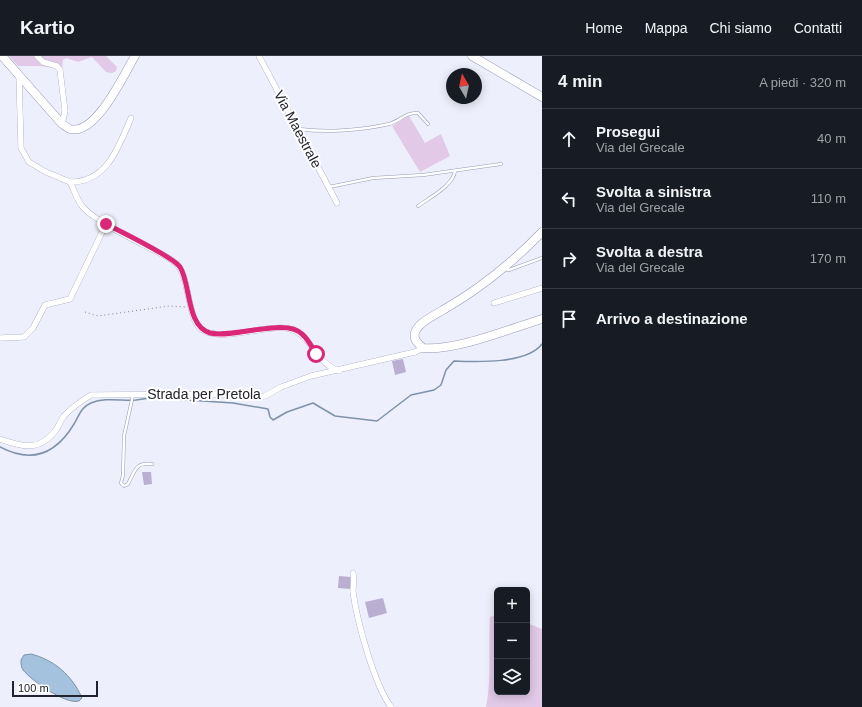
<!DOCTYPE html>
<html lang="it">
<meta charset="utf-8">
<style>
:root{--surface:#171b24;--page:#242831;--text:#f1f3f6;--muted:#9ea1a6;--line:#363941}
body{margin:0;font-family:Arial,sans-serif;background:var(--page);color:var(--text)}
.controls{position:absolute;right:12px;bottom:12px;display:grid;overflow:hidden;border-radius:6px;box-shadow:0 2px 10px #0003}
.controls button{width:36px;height:36px;display:grid;place-items:center;padding:0;border:0;border-bottom:1px solid var(--line);background:var(--surface);color:var(--text);font:20px sans-serif}
.compass{position:absolute;left:446px;top:12px;width:36px;height:36px;border-radius:50%;background:var(--surface);box-shadow:0 2px 10px #0003;rotate:351deg}
.scale{position:absolute;left:12px;bottom:10px;width:86px;box-sizing:border-box;padding-left:4px;border:2px solid #23232f;border-top:0;font-size:11px;line-height:14px;white-space:nowrap;color:#23232f;-webkit-text-stroke:3px #fff;paint-order:stroke}
.stop{position:absolute;width:12px;height:12px;margin:-9px;border:3px solid #db2777;border-radius:50%;background:#fff}
.stop.end{background:#db2777;border-color:#fff;box-shadow:0 1px 4px #0008}
.list{margin:0;padding:0;list-style:none}
h2{display:flex;justify-content:space-between;align-items:center;height:52px;margin:0;padding:0 16px;font-size:17px}
h2 small{font-size:13px;font-weight:400;color:var(--muted)}
.list li{display:grid;grid-template-columns:26px 1fr auto;gap:12px;align-items:center;box-sizing:border-box;height:60px;padding:0 16px;border-top:1px solid var(--line)}
.list b{display:block;font-size:15px;white-space:nowrap}
.list p{margin:0;font-size:13px;white-space:nowrap;color:var(--muted)}
.list em{font-size:13px;font-style:normal;color:var(--muted)}
.icon{flex:none;width:22px;height:22px;fill:none;stroke:currentColor;stroke-width:2;stroke-linecap:round;stroke-linejoin:round}
.map{position:relative;flex:none;width:542px;height:651px;overflow:hidden}
header{display:flex;align-items:center;gap:24px;box-sizing:border-box;height:56px;padding:0 20px;background:var(--surface);border-bottom:1px solid var(--line)}
header strong{font-size:19px}
nav{display:flex;gap:22px;margin-inline-start:auto;font-size:14px}
main{display:flex}
aside{flex:1;background:var(--surface)}
.map>svg:first-child{display:block}
.green{fill:#e1c9e7}
.water{fill:#a4c2dd;stroke:#7d92a9}
.lines{fill:none;stroke-linecap:round;stroke-linejoin:round}
.stream{stroke:#7d92a9;stroke-width:1.5}
.building{fill:#baaed1}
.lane-casing{stroke:#9698b4;stroke-width:3.5}
.street-casing{stroke:#9698b4;stroke-width:6}
.secondary-casing{stroke:#9698b4;stroke-width:9}
.path{stroke:#81828e;stroke-width:1;stroke-dasharray:1 3;stroke-linecap:butt}
.lane{stroke:#fff;stroke-width:2.5}
.street{stroke:#fff;stroke-width:5.5}
.secondary{stroke:#fff;stroke-width:8}
.route{stroke:#db2777;stroke-width:5}
.labels{text-anchor:middle;stroke-width:4;stroke-linejoin:round;paint-order:stroke}
.street-label{font-size:14px;fill:#23232f;stroke:#fff}
</style>
<header>
<strong>Kartio</strong>
<nav><a>Home</a><a>Mappa</a><a>Chi siamo</a><a>Contatti</a></nav>
</header>
<main>
<div class="map">
<svg width="542" height="651" viewBox="0 0 542 651">
<rect width="100%" height="100%" fill="#eeeffc"/>
<!-- green -->
<g class="green">
<path d="M9,0h97l11,11 -1,4 -4,2 -6,-1 -14,-15 -14,5 -12,-4 -3,2 -1,9 -22,-3h-22z"/>
<path d="M409,60l16,27 16,-9 9,22 -30,16 -28,-46z"/>
<path d="M497,559v77h30v-69l15,6v78h-56c6,-30 2,-60 4,-90z"/>
</g>
<!-- water -->
<path class="water" d="M31,598c23,6 41,21 51,44l-3,3c-13,4 -47,-20 -56,-31 -2,-3 -2,-6 -2,-10l3,-5z"/>
<g class="lines">
<!-- stream -->
<g class="stream">
<path d="M165,341l7,2 61,4 35,6 2,8 3,3 14,-8 26,-9 22,13 42,5 34,-26 23,-5 7,-5 5,-15 8,-9c23,1 73,3 88,-17"/>
<path d="M0,391c32,17 56,7 74,-23 5,-8 7,-17 17,-21 14,-6 30,-2 45,-3 7,-1 14,-2 21,-3"/>
</g>
</g>
<!-- building -->
<g class="building">
<path d="M403,303l3,13 -11,3 -3,-14z"/>
<path d="M142,416h9l1,12 -8,1z"/>
<path d="M339,520l12,1v12l-13,-1z"/>
<path d="M383,542l4,15 -18,5 -4,-16z"/>
</g>
<g class="lines">
<!-- lane casing -->
<g class="lane-casing">
<g id="lane">
<path d="M299,73c27,4 64,1 90,-5 11,-3 17,-12 29,-11l10,11"/>
<path d="M329,131l44,-9 50,-3 78,-11"/>
<path d="M418,150c11,-8 35,-20 37,-35"/>
<path d="M505,213l4,1 33,-12"/>
<path d="M133,339l-9,41 -1,39 -2,8 3,3 4,-2c7,-13 7,-22 24,-20"/>
</g>
</g>
<!-- street casing -->
<g class="street-casing">
<g id="street">
<path d="M37,0l6,6 14,4 3,4 5,41 -3,13"/>
<path d="M259,0l78,147"/>
<path d="M19,19l2,73 8,14 17,10 24,10c4,7 7,18 12,24 9,13 56,36 72,44 8,5 20,9 25,17 10,12 9,52 22,62 20,14 61,-4 84,-1 26,2 28,34 54,43"/>
<path d="M70,126c37,1 49,-36 61,-64"/>
<path d="M494,247l48,-15"/>
<path d="M0,282l24,-1 9,-9 12,-23 25,-6 36,-75"/>
<path d="M0,383c23,8 39,13 56,-9 3,-5 5,-10 8,-14 8,-9 17,-15 27,-21l130,-1 34,3 10,-1 16,-9 30,-11 104,-24 8,-4"/>
<path d="M353,517c1,7 0,13 0,19 4,29 21,92 38,115"/>
</g>
</g>
<!-- secondary casing -->
<g class="secondary-casing">
<g id="secondary">
<path d="M2,0l60,68c2,1 5,4 8,5 26,7 54,-55 65,-73"/>
<path d="M472,0l70,41"/>
<path d="M542,176c-30,31 -62,57 -99,78 -8,5 -22,11 -27,20 -4,8 1,13 7,18 33,3 86,-19 119,-29"/>
</g>
</g>
<!-- path -->
<path class="path" d="M85,256l13,4 71,-10 16,1"/>
<!-- lane -->
<use href="#lane" class="lane"/>
<!-- street -->
<use href="#street" class="street"/>
<!-- secondary -->
<use href="#secondary" class="secondary"/>
</g>
<g class="lines">
<!-- route -->
<path class="route" d="M106,168c14,7 67,33 74,43 11,17 6,59 30,66 23,6 76,-16 92,1 6,5 10,13 14,20"/>
</g>
<g class="labels">
<!-- street labels -->
<g class="street-label">
<text transform="translate(298 73) rotate(62)" y="5">Via Maestrale</text>
<text x="204" y="343">Strada per Pretola</text>
</g>
</g>
</svg>
<div class="controls">
<button>+</button>
<button>−</button>
<button><svg class="icon" aria-label="layers" viewBox="0 0 24 24"><path d="M12 4l9 5-9 5-9-5zM3 14l9 5 9-5"/></svg></button>
</div>
<svg class="compass" viewBox="-18 -18 36 36"><path d="M0-13l5 13h-10z" fill="#e53935"/><path d="M0 13l5-13h-10z" fill="#9ea1a6"/></svg>
<div class="scale">100 m</div>
<div class="stop" style="left:316px;top:298px"></div>
<div class="stop end" style="left:106px;top:168px"></div>
</div>
<aside>
<h2>4 min<small>A piedi · 320 m</small></h2>
<ul class="list">
<li><svg class="icon" aria-label="ahead" viewBox="0 0 24 24"><path d="M12 20V5M6 11l6-6 6 6"/></svg><div><b>Prosegui</b><p>Via del Grecale</p></div><em>40 m</em></li>
<li><svg class="icon" aria-label="left" viewBox="0 0 24 24"><path d="M17 20v-9H6M10 6l-5 5 5 5"/></svg><div><b>Svolta a sinistra</b><p>Via del Grecale</p></div><em>110 m</em></li>
<li><svg class="icon" aria-label="right" viewBox="0 0 24 24"><path d="M7 20v-9h11M14 6l5 5-5 5"/></svg><div><b>Svolta a destra</b><p>Via del Grecale</p></div><em>170 m</em></li>
<li><svg class="icon" aria-label="arrive" viewBox="0 0 24 24"><path d="M6 21V4h12l-3 4 3 4H6"/></svg><div><b>Arrivo a destinazione</b></div></li>
</ul>
</aside>
</main>
